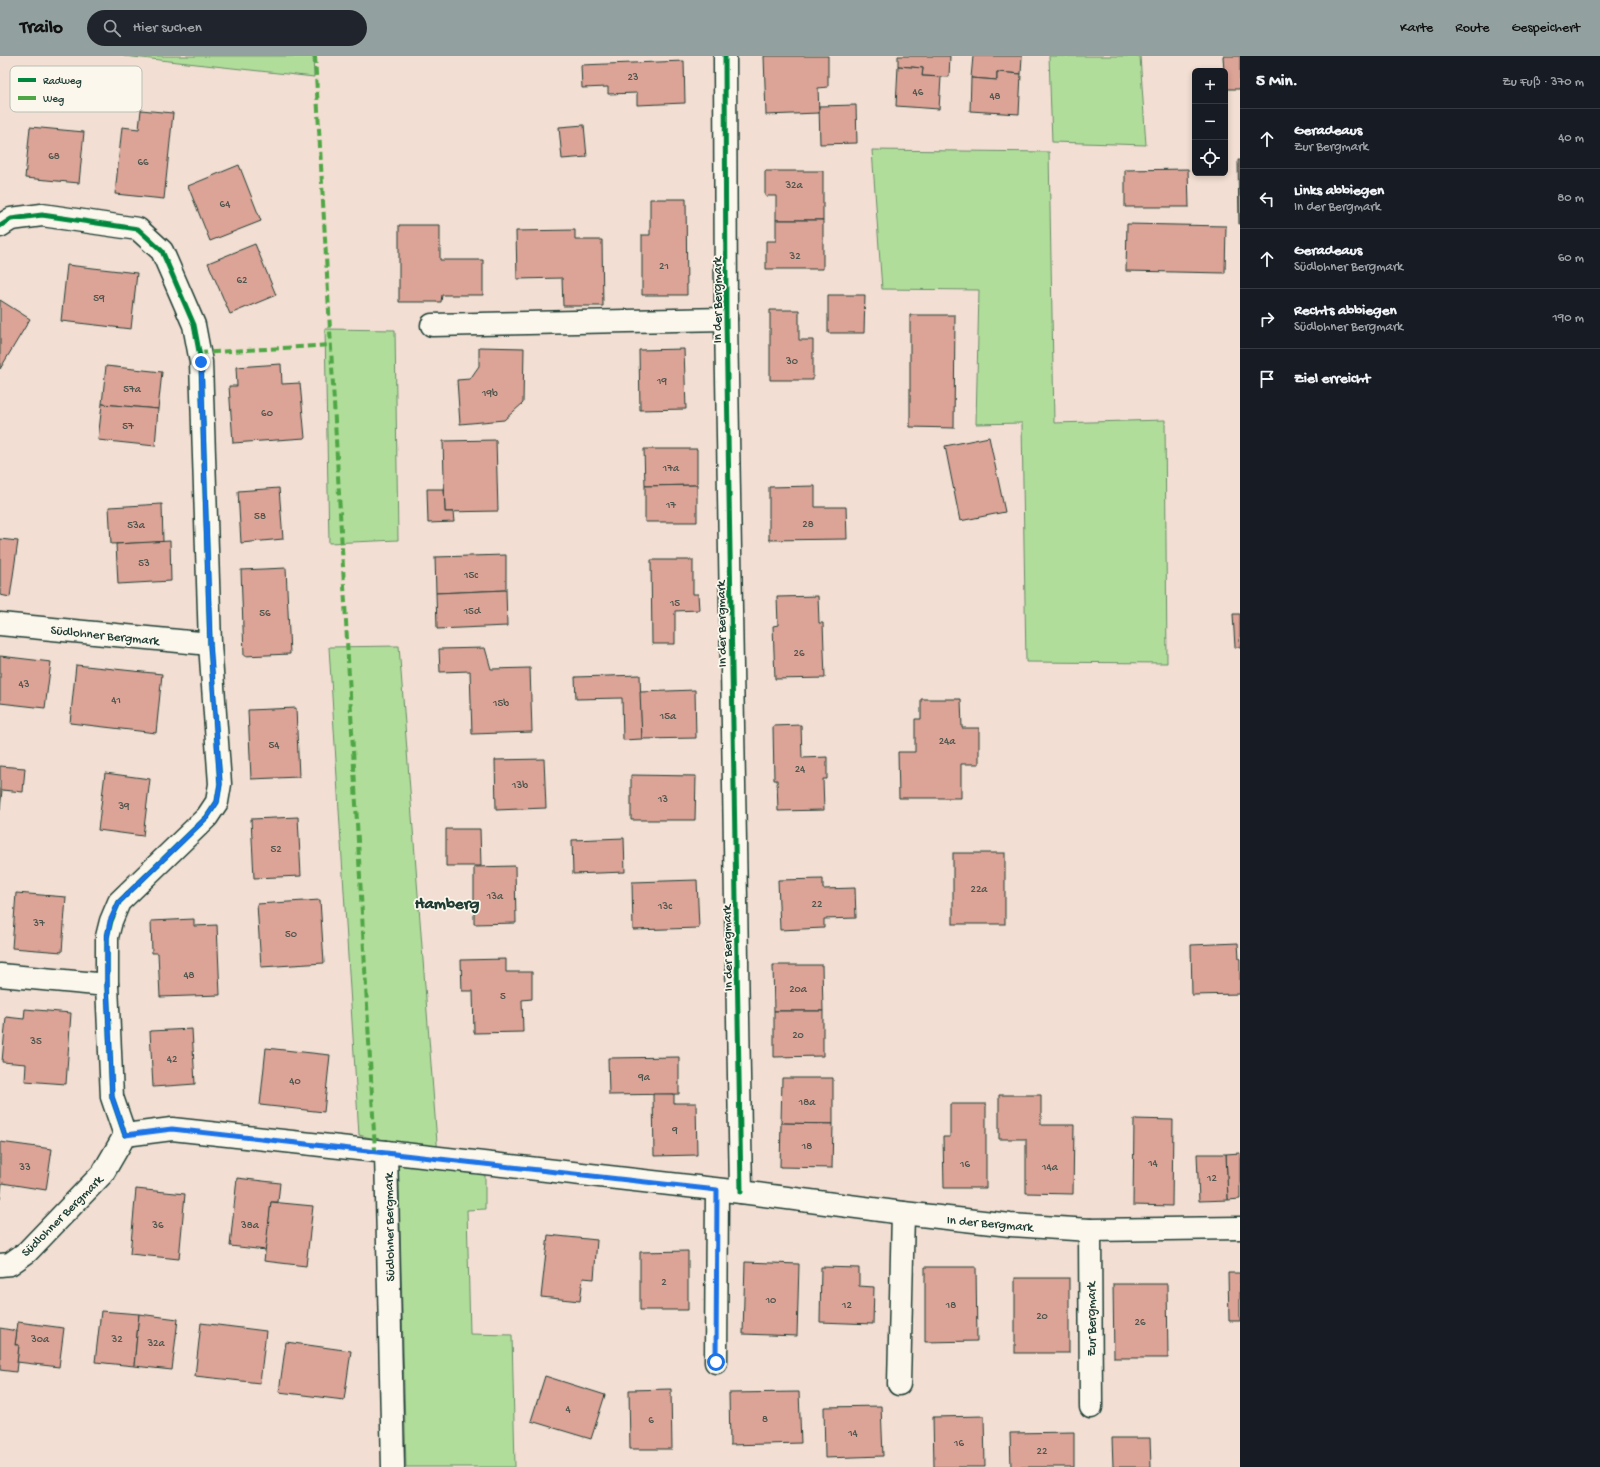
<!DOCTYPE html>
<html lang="de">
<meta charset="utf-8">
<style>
:root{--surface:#171b24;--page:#20242c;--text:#f1f3f6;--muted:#9ea1a6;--line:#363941;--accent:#92a19f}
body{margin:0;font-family:"Gochi Hand",sans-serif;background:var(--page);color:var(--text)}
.controls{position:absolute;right:12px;top:12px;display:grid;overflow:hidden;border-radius:6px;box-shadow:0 2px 6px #0003}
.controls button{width:36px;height:36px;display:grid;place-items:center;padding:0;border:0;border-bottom:1px solid var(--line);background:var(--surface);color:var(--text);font:20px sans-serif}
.stop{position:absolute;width:12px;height:12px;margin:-9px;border:3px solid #1a73e8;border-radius:50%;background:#fff}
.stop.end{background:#1a73e8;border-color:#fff;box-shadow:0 1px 4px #0008}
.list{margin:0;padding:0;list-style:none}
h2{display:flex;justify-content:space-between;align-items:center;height:52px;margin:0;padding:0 16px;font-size:17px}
h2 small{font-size:13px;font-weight:400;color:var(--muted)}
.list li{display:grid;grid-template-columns:26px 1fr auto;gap:12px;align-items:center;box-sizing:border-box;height:60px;padding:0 16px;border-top:1px solid var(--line)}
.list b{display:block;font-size:15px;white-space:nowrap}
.list p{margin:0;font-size:13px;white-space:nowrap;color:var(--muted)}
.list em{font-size:13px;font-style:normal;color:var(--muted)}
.icon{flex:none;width:22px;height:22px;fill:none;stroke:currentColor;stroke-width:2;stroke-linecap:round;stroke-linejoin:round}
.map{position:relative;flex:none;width:1240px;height:1411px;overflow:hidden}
header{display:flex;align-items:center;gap:24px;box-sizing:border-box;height:56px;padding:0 20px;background:var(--accent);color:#111}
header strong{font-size:19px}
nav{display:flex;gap:22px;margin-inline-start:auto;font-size:14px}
.search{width:280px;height:36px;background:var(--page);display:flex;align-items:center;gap:10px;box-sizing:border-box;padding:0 14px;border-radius:22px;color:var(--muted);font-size:15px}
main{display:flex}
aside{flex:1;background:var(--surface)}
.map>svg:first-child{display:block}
.green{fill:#b1dd9b;stroke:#688d68}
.building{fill:#dca397;stroke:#1f3d34}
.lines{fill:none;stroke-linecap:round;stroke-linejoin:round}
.street-casing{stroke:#1f3d34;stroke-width:25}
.street{stroke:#fbf7ec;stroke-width:22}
.quiet{stroke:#4fa644;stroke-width:4;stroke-dasharray:8 4;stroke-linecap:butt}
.cycleway-casing{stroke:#fbf7ec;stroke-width:8}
.cycleway{stroke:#00873e;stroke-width:5}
.route{stroke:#1a73e8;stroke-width:5}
.labels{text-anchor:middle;stroke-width:3.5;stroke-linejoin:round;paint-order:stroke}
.number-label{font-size:11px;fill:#4e564d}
.street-label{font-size:13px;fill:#1f3d34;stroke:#fbf7ec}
.district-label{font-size:17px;font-weight:bold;fill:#1f3d34;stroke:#fbf7ec}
.key{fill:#fbf7ec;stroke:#b9bfb5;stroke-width:1}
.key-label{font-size:11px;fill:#1f3d34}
</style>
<header>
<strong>Trailo</strong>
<div class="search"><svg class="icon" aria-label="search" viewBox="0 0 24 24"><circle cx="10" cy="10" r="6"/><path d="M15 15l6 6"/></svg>Hier suchen</div>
<nav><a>Karte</a><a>Route</a><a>Gespeichert</a></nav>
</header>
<main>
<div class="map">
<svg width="1240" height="1411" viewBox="0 0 1240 1411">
<rect width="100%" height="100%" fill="#f2ded2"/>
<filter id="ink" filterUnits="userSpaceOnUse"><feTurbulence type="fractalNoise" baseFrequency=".025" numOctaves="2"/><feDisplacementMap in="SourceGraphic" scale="8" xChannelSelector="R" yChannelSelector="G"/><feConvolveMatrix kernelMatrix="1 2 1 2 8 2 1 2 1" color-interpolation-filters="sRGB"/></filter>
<g filter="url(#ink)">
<!-- green -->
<g class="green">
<path d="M124,0h189l1,21z"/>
<path d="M1049,0h91l6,89 -94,-3z"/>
<path d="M872,94l177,2 5,271 111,-3 2,243 -141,-1 -4,-239 -46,1 3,-134 -97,-1z"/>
<path d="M325,273l70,1 3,210 -69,3z"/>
<path d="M399,590l40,523 46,4v36l-18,1 3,124 42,1 3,132h-109l-8,-322 -39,-10 -30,-488z"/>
</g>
<!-- building -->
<g class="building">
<path d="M764,0h64v31l-10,1 1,25 -53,2z"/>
<path d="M898,0h52l-1,21 -27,-1 1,-8 -25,-2z"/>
<path d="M973,0h49l-1,18 -24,-2v8l-26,-2z"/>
<path d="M1223,0h17v33h-15z"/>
<path d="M684,5l1,42 -48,2v-12l-29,1v-7l-26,1 -1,-23z"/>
<path d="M898,10l25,2 -1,8 19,1 -2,32 -43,-3z"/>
<path d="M997,16l24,2 -2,40 -49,-3 1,-33 26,2z"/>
<path d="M856,49l1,38 -37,1 -1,-38z"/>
<path d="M141,54l32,3 -9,86 -49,-5 7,-67 17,2z"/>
<path d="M584,69l3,32 -25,2 -3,-32z"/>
<path d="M30,71l54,5 -5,51 -54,-5z"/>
<path d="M1238,104h2v64h-1z"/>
<path d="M239,109l22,56 -51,20 -22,-55z"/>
<path d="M1188,113l1,38h-64v-37z"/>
<path d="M765,115h58v49h-47v-24h-11z"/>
<path d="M650,143h36l1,96h-45v-60h8z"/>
<path d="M776,164h47v49h-57v-28h10z"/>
<path d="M1127,168l99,2 -1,47 -99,-2z"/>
<path d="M399,169h41v35h43v35h-41l-1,7h-42z"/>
<path d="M575,174v10h27l1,66h-40l-1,-28 -45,1 -1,-48z"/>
<path d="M255,188l21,51 -46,19 -22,-51z"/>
<path d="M67,209l70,8 -6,56 -70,-8z"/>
<path d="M828,239h37l-1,38h-36z"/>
<path d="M0,244l30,19 -30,50z"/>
<path d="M770,254h29v30h14v40h-43z"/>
<path d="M910,259h45l-1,113 -44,-1z"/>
<path d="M479,291l45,1 -1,55 -19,17 -44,4 -3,-44 13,-1 9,-13z"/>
<path d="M684,293l2,60 -46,1 -1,-60z"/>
<path d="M281,308l1,20 18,-1 5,55 -72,5 -4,-57h8l-1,-19z"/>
<path d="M106,310l56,6 -4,37 -56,-5z"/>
<path d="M102,348l56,5 -3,37 -57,-6z"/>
<path d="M989,381l16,75 -45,9 -15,-75z"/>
<path d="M496,384l2,71 -53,1 -2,-71z"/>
<path d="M644,393h53v36l-52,1z"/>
<path d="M697,429v37h-52v-36z"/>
<path d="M815,430v21h31l1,32 -78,1v-53z"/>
<path d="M279,432l4,51 -42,4 -3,-52z"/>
<path d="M427,433h17l1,23h8l1,10 -26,1z"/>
<path d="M162,448l1,38 -52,2 -2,-37z"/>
<path d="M0,483l18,2 -8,56 -10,-2z"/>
<path d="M170,485l1,40 -53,3 -2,-40z"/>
<path d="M506,499v35l-70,3 -1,-36z"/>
<path d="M651,504h42v34h5l1,16 -24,1v33h-23z"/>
<path d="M286,512l4,86 -46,2 -3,-86z"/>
<path d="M506,534l1,36 -70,3 -1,-36z"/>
<path d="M818,540l1,27h4l2,55 -50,1 -2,-53 5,-1 -1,-28z"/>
<path d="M1233,558h7v33h-5z"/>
<path d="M485,592l6,21 39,-1 2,64 -60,2 -2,-63 -30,1 -1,-23z"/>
<path d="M0,600l51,6 -6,46 -45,-5z"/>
<path d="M76,609l86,9 -6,59 -86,-10z"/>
<path d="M640,619l2,64 -19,1 -1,-42 -46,1 -1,-22z"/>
<path d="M695,634l1,48 -54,1 -2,-47z"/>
<path d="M921,643h40l1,29h17v36h-18v34h-62l-1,-46h17v-33h6z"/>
<path d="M296,652l3,69 -48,2 -3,-69z"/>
<path d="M801,669l1,33 25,-1v22h-4l1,31 -46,1 -1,-31h-3l-1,-54z"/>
<path d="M544,703l2,49 -50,2 -1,-50z"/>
<path d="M0,710l25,2 -2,24 -21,-2 -2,20z"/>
<path d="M105,717l45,6 -7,57 -45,-6z"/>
<path d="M631,719l65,1 -1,44h-64z"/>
<path d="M298,761l3,59 -47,2 -3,-59z"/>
<path d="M446,773h34l1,37h-35z"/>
<path d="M624,782l1,34 -52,2 -1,-34z"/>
<rect x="953" y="797" width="52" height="71"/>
<path d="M515,810l1,57 -42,1v-57z"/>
<path d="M823,823v10l32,-1 1,30 -32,1v9l-44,2 -2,-50z"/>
<path d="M697,824l2,48 -66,2 -1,-48z"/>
<path d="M16,837l50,4 -4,55 -50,-4z"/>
<path d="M320,844l4,63 -63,4 -4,-63z"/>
<path d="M194,863v7l23,-1 3,70 -60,2 -2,-44h-6l-1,-32z"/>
<path d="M1238,887l1,16h1v35l-48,1 -1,-50z"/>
<path d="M506,903v13h26v27l-10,1 1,32 -49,1 -1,-42h-11l-1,-31z"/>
<path d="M773,909h49l1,46h-49z"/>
<path d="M25,953l46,4 -5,71 -41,-3 1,-17 -24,-2 4,-45 18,2z"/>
<path d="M774,955h49v45l-49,1z"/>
<path d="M192,973l3,55 -42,3 -3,-56z"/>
<path d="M266,992l64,7 -6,57 -64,-7z"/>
<path d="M679,1001v37l-70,1 -1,-37z"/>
<path d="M782,1022h51v46l-52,-1z"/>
<path d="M653,1038h21v9h22l1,52 -43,1z"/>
<path d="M999,1039h42v30h33l-1,69 -47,-1v-54h-27z"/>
<path d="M950,1048h36v84h-42l-1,-51h7z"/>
<path d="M1134,1063l39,1 -1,86 -39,-1z"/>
<path d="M781,1067l52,1 -1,44 -52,-1z"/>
<path d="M0,1086l52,7 -6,41 -44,-7 -2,16z"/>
<path d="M1240,1097v46l-12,1 -2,-46z"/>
<path d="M1197,1098h29l2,46 -29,1z"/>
<path d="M237,1122l43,5 -2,19h-7l-5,48 -36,-4z"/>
<path d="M136,1133l49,5 -6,65 -49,-5z"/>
<path d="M271,1146l42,4 -7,60 -42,-5z"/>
<path d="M548,1179l49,5 -3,39 -11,-1 -3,23 -39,-4z"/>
<path d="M688,1195v59h-48v-58z"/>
<path d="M745,1206l54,2 -2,72 -54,-2z"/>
<path d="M821,1211l38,1v18l15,1 -1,37 -53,-2z"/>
<path d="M925,1211h51l1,74 -52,1z"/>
<path d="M1228,1217h12v48h-11z"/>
<rect x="1015" y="1222" width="54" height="75"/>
<path d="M1113,1228h54l1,74h-54z"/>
<path d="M101,1255l38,3 -5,52 -39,-4z"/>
<path d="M139,1258l39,5 -6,51 -38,-4z"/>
<path d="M18,1266l46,6 -5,39 -42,-5 2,-17h-4z"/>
<path d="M201,1267l65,8 -6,52 -65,-7z"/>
<path d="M0,1272l17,3 -2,14h4l-3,27 -16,-2z"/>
<path d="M286,1286l65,9 -7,49 -65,-8z"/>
<path d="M545,1320l60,19 -14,44 -60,-18z"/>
<path d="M671,1333l1,60h-42l-1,-59z"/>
<path d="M799,1336l2,51 -71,2 -1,-52z"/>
<path d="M881,1350l2,50 -58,2 -1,-51z"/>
<path d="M984,1360l1,51h-51l-1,-50z"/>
<path d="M1074,1376v35h-63l-1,-34z"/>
<path d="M1112,1382h38l1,29h-38z"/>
</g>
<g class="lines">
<!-- street casing -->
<g class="street-casing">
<g id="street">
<path d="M725,0l1,263 15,873"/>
<path d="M0,170l11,-7 31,-4 96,14 24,22 32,74 7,37 9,282 10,140 -3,18 -10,15 -88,85 -8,19 -4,16v48l5,112 13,38"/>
<path d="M432,269l294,-6"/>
<path d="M0,568l210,20"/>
<path d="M0,919l107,10"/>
<path d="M386,1096l355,40 162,21 107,12 80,5 150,-2"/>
<path d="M1090,1174l1,177"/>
<path d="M0,1209l10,-1 17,-12 76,-79 22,-38 47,-6 214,23 7,315"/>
<path d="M716,1306l1,-172"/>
<path d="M899,1328l4,-171"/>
</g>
</g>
<!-- street -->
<use href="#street" class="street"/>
<!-- quiet -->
<g class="quiet">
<path d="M315,0l60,1095"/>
<path d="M199,297l132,-8"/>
</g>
<!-- cycleway casing -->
<g class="cycleway-casing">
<g id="cycleway">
<path d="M725,0l1,263 15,873"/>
<path d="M0,170l11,-7 31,-4 96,14 24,22 32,74 7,37 9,282 10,140 -3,18 -10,15 -88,85 -8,19 -4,16v48l5,112 13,38"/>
</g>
</g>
<!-- cycleway -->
<use href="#cycleway" class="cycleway"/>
</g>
</g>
<g class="lines" filter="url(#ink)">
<!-- route -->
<path class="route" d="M201,306l9,282 10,140 -3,18 -10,15 -88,85 -9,19 -3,17v47l5,112 13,38 47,-6 545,61 -1,172"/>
</g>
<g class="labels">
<!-- number labels -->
<g class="number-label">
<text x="633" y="24">23</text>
<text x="918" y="39">46</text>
<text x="995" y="43">48</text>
<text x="54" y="103">68</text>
<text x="143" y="109">66</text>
<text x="794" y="132">32a</text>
<text x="225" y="151">64</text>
<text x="795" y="203">32</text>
<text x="664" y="213">21</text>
<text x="242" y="227">62</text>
<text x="99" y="245">59</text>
<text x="792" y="308">30</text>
<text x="662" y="328">19</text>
<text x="132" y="336">57a</text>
<text x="490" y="340">19b</text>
<text x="267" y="360">60</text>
<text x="128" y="373">57</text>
<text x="671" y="415">17a</text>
<text x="671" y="452">17</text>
<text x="260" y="463">58</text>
<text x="808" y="471">28</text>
<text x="136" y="472">53a</text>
<text x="144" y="510">53</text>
<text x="471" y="522">15c</text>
<text x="675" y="550">15</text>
<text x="472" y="558">15d</text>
<text x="265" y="560">56</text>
<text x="799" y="600">26</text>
<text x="24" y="631">43</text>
<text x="116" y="647">41</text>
<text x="501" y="650">15b</text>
<text x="668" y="663">15a</text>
<text x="947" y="688">24a</text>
<text x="274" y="692">54</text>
<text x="800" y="716">24</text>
<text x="520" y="732">13b</text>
<text x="663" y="746">13</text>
<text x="124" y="753">39</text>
<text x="276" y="796">52</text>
<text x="979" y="836">22a</text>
<text x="495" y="843">13a</text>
<text x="817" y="851">22</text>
<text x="665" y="853">13c</text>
<text x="39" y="870">37</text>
<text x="291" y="881">50</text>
<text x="189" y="922">48</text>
<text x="798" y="936">20a</text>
<text x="503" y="943">5</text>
<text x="798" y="982">20</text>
<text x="36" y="988">35</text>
<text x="172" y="1006">42</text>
<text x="644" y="1024">9a</text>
<text x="295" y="1028">40</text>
<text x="807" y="1049">18a</text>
<text x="675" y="1077">9</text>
<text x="807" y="1093">18</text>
<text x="1153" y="1110">14</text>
<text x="965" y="1111">16</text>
<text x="25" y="1114">33</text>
<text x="1050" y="1114">14a</text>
<text x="1212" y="1125">12</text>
<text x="158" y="1172">36</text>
<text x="250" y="1172">38a</text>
<text x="664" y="1229">2</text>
<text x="771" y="1247">10</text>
<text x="847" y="1252">12</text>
<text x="951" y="1252">18</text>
<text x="1042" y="1263">20</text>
<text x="1140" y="1269">26</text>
<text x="40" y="1286">30a</text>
<text x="117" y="1286">32</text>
<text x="156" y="1290">32a</text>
<text x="568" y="1356">4</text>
<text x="765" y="1366">8</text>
<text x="651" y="1367">6</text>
<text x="853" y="1380">14</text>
<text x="959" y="1390">16</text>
<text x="1042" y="1398">22</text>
</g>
<!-- street labels -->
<g class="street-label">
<text transform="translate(716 244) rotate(-90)" y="5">In der Bergmark</text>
<text transform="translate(720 568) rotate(-91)" y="5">In der Bergmark</text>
<text transform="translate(105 578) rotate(6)" y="5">Südlohner Bergmark</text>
<text transform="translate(726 892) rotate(-91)" y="5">In der Bergmark</text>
<text transform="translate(61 1159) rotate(-45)" y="5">Südlohner Bergmark</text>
<text transform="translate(990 1166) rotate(5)" y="5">In der Bergmark</text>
<text transform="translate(388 1171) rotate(-91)" y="5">Südlohner Bergmark</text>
<text transform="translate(1090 1263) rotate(-90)" y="5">Zur Bergmark</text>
</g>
<!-- district labels -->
<g class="district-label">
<text x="447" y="852">Hamberg</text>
</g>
</g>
<!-- legend -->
<rect x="10" y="10" width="132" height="46" rx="6" class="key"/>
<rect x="18" y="22" width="18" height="4" fill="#00873e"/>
<rect x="18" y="40" width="18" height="4" fill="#4fa644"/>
<g class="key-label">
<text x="43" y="28">Radweg</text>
<text x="43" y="46">Weg</text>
</g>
</svg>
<div class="controls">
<button>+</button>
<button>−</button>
<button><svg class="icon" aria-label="locate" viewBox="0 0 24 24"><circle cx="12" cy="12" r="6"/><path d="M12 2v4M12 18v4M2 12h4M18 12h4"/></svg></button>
</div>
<div class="stop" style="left:716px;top:1306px"></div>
<div class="stop end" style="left:201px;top:306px"></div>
</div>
<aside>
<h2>5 Min.<small>Zu Fuß · 370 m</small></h2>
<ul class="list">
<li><svg class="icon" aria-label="ahead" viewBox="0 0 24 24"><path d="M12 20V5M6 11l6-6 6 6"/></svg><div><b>Geradeaus</b><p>Zur Bergmark</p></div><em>40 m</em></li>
<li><svg class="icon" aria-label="left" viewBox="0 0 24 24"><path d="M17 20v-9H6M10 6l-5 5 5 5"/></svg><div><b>Links abbiegen</b><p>In der Bergmark</p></div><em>80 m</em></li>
<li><svg class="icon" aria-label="ahead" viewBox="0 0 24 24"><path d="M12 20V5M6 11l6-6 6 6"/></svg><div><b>Geradeaus</b><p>Südlohner Bergmark</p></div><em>60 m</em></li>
<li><svg class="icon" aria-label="right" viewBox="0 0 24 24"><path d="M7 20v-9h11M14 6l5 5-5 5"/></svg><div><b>Rechts abbiegen</b><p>Südlohner Bergmark</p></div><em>190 m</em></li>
<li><svg class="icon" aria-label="arrive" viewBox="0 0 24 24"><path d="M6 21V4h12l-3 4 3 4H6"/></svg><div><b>Ziel erreicht</b></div></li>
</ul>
</aside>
</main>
